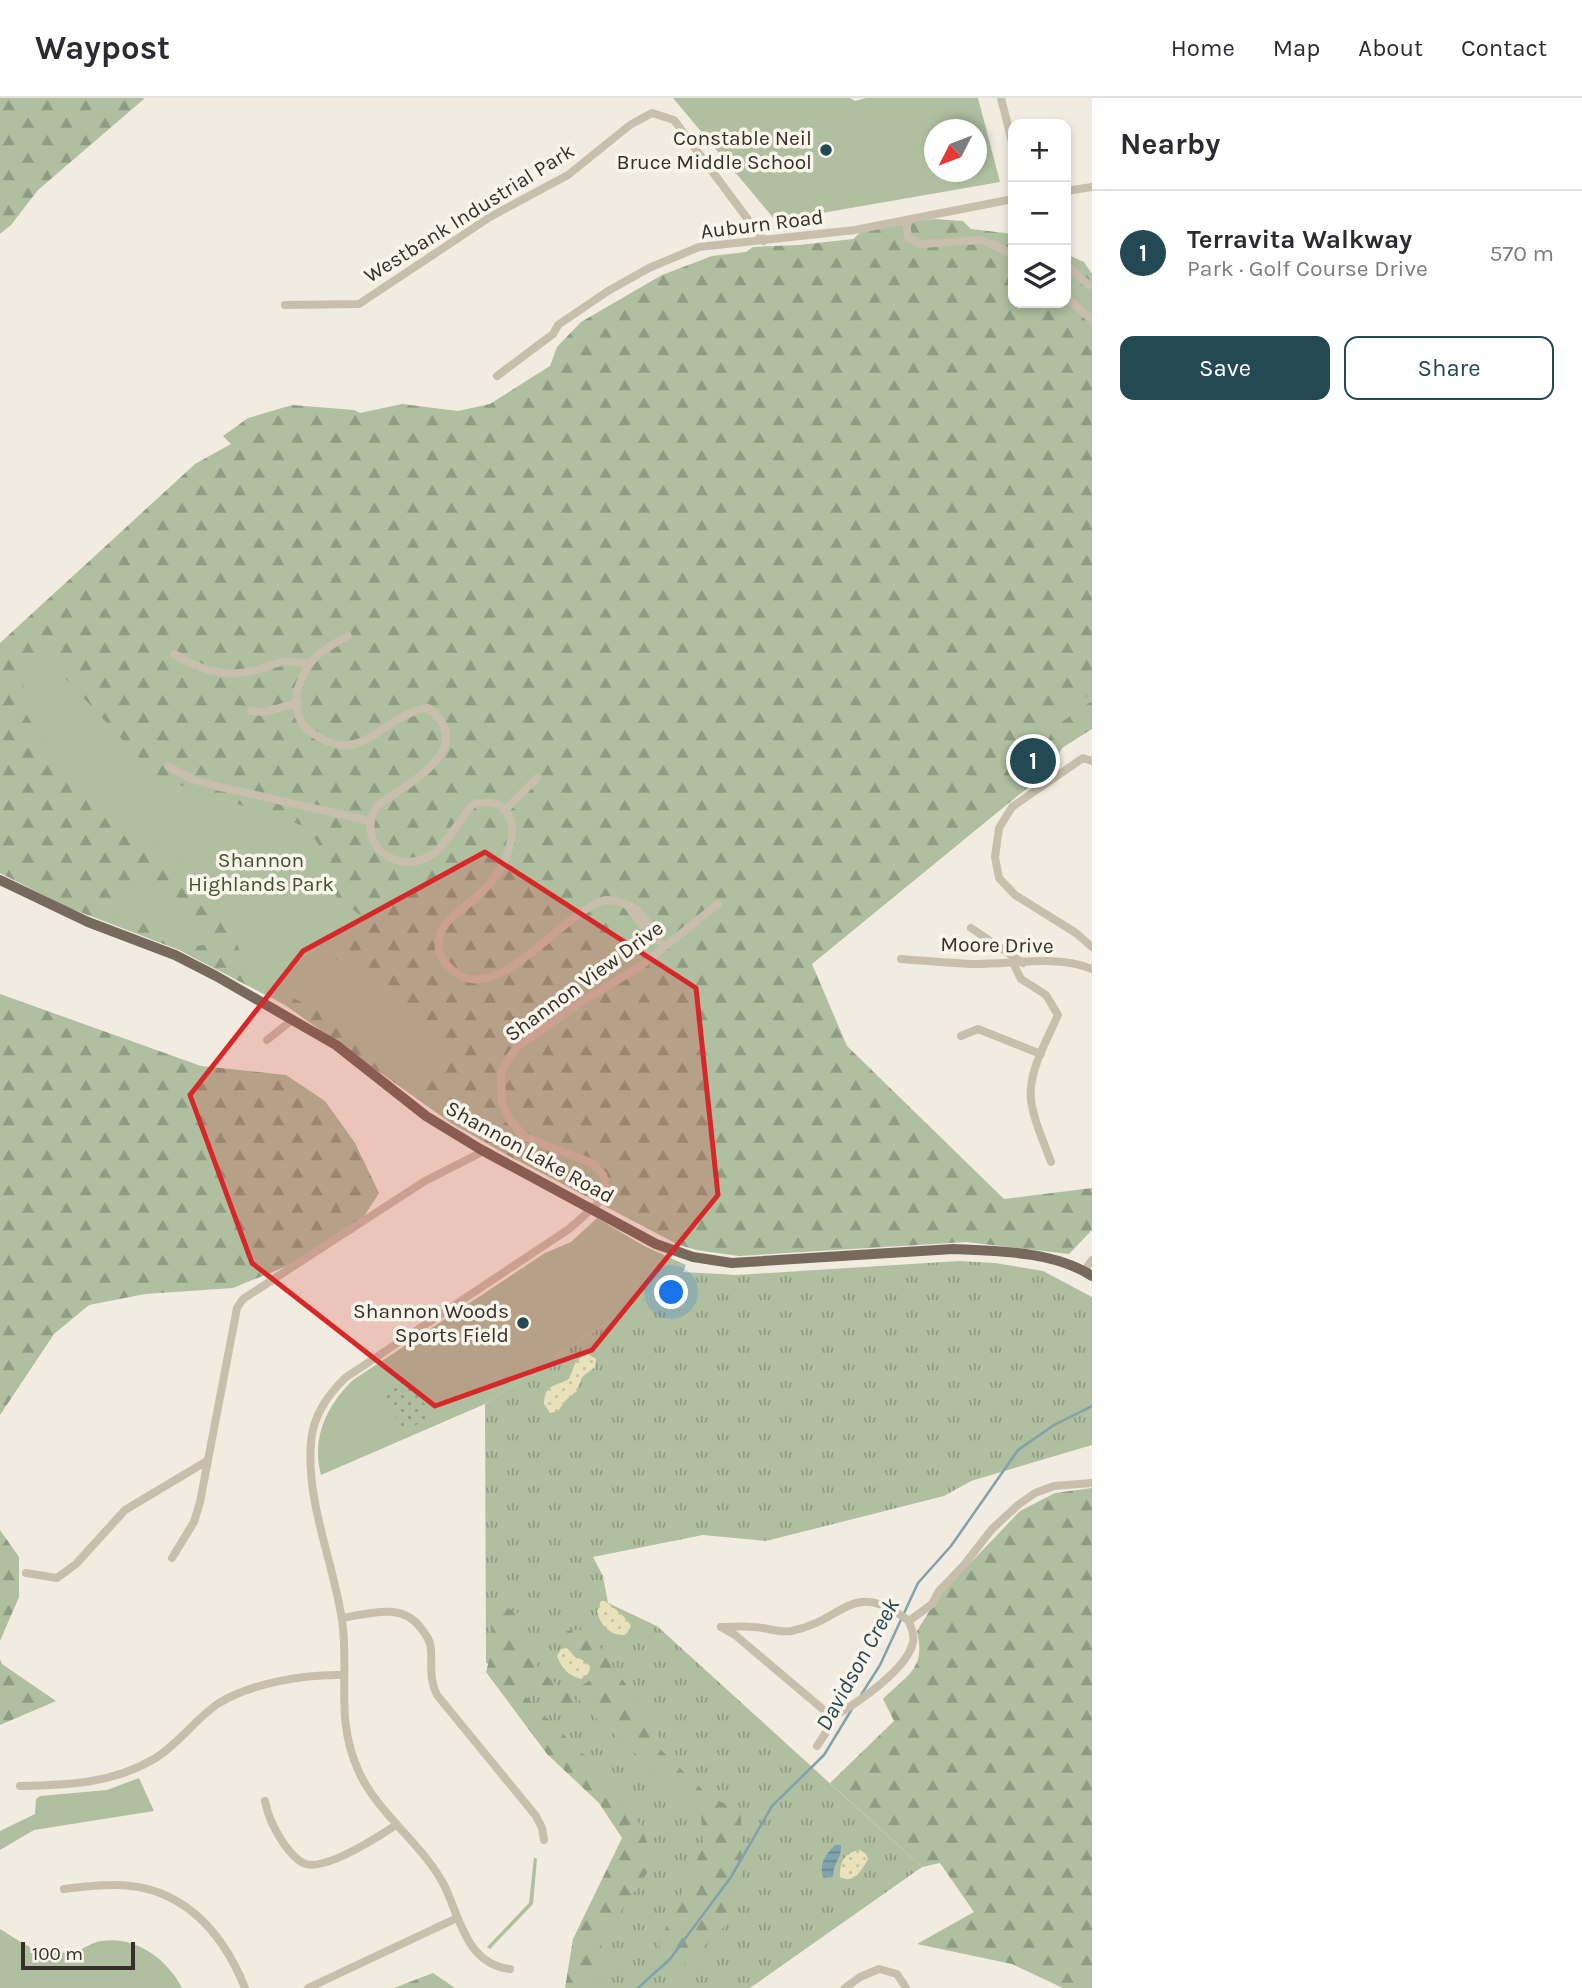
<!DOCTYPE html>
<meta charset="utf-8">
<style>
:root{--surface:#fff;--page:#f2f2f3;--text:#2b2b33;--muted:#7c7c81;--line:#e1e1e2;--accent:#234955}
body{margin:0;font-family:Karla,sans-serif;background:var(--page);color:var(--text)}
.controls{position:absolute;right:21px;top:21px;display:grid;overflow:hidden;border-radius:14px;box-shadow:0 4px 10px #0003}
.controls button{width:63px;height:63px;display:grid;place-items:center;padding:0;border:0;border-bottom:2px solid var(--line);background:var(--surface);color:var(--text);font:35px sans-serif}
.compass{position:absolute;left:924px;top:21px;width:63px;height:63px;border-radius:50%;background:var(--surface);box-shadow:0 4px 10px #0003;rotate:228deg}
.scale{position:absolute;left:21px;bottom:18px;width:114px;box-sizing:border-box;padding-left:7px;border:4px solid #37302a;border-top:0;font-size:19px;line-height:24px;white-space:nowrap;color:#37302a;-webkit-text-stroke:5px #f9f5eb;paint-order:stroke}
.you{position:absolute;left:672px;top:1195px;width:24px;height:24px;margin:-18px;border:5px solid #fff;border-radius:50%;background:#1a73e8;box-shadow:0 0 0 10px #1a73e833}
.badge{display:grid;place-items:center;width:46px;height:46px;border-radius:50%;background:var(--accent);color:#fff;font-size:23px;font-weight:700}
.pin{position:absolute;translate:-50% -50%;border:4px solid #fff;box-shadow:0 2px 7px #0006}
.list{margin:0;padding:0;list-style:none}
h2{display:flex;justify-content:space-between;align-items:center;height:91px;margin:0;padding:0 28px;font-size:30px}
h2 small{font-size:23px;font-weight:400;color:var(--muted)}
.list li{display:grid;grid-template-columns:46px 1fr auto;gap:21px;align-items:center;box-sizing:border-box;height:126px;padding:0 28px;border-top:2px solid var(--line)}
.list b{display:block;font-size:26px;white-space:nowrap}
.list p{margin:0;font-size:23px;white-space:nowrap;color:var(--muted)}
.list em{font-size:23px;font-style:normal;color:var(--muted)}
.actions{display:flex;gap:14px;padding:21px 28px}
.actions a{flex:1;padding:16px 0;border:2px solid var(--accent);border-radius:14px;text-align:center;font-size:24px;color:var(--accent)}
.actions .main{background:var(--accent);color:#fff}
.icon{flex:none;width:38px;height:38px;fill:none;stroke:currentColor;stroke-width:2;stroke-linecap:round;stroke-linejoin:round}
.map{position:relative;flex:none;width:1092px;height:1890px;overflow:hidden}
header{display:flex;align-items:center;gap:42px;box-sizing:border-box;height:98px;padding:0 35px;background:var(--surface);border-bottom:2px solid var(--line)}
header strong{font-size:33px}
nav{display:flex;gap:38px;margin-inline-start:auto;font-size:24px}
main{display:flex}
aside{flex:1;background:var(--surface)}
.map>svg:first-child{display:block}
.grass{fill:url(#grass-tufts)}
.forest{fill:url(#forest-firs)}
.sand{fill:url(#sand-dots)}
.park{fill:#afbfa0;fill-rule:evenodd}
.garden{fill:url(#garden-dots)}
.water{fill:url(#water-rules)}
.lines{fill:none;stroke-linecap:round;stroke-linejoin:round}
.stream{stroke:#80a2ac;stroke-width:2.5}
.minor{stroke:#c8beac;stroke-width:8}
.major{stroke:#776a5d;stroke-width:10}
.marked{fill:#d62828;fill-opacity:0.2;stroke:#d62828;stroke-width:5;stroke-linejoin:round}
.poi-dot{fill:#234955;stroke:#f9f5eb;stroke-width:2.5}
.labels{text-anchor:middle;stroke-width:7;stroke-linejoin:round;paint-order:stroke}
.poi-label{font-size:21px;fill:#37302a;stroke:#f9f5eb;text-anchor:end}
.street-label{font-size:21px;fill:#37302a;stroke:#f9f5eb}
.park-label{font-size:21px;fill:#405330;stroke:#f9f5eb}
.water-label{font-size:23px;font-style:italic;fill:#234955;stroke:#f9f5eb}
</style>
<header>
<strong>Waypost</strong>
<nav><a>Home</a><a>Map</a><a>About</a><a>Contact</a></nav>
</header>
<main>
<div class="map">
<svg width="1092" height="1890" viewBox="0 0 1092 1890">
<defs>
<pattern id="grass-tufts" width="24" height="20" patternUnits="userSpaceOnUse" patternTransform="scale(1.75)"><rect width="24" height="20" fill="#afbfa0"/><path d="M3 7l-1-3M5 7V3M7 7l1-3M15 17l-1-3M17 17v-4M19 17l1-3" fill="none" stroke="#8f9c83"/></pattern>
<pattern id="forest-firs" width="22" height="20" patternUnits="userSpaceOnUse" patternTransform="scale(1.75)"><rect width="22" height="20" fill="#afbfa0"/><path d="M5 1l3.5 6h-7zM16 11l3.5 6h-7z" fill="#8f9c83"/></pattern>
<pattern id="sand-dots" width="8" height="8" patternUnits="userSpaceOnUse" patternTransform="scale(1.75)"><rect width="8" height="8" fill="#e9e1b9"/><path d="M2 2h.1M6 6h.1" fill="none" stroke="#c8c19f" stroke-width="1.8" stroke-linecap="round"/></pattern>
<pattern id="garden-dots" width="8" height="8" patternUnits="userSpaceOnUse" patternTransform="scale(1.75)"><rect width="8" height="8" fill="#afbfa0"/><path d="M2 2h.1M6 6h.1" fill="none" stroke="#8f9c83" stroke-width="1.8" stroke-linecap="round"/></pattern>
<pattern id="water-rules" width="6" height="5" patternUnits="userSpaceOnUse" patternTransform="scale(1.75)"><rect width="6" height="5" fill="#80a2ac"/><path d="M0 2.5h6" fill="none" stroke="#6a848c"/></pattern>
</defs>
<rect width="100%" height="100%" fill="#f1ecdf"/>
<!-- grass -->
<path class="grass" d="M959,1163l36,2 48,8 49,26v148l-121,36 -27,15 -178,45 -63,-6 -110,22 10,19 5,27 49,23 265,241 -172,121h-180l74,-132 -45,-78 -113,-116 -1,-258 198,-132 54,3z"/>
<!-- forest -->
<g class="forest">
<path d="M0,0h143l1,1 -106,91 -27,35 -11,9z"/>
<path d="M935,121l28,2 8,8 42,5v69h53v-49l18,8 8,12v455l-30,19 -9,19 -241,197 35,82 157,153 88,-11v42l-23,24 -103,-12 -227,14 -43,-6 -19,-6 -168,-88 -58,-33 -166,-118 -106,-55 -112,-43 -67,-34v-230l195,-179 36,-20 -8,-8 25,-18 44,-13 62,5 6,3 42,-9 56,7 32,-7 60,-38 7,-19 24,-25 81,-47 50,-19 34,-4 7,-5 46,-2 54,-6 10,-9 31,-7z"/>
<path d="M0,896l201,72 85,9 39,26 30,42 24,50 -25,39 -45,25 -76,31 -88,6 -56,11 -35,29 -54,81z"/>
<path d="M1092,1390v500h-29l-51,-24 -95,-20 57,-32 -34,-49 -18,4 -92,-84 64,-62 -11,-22c25,-25 43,-30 34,-68l21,-34 82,-86 35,-18z"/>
<path d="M0,1432l19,27v40l-19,44z"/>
<path d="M508,1510l13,7 5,35 17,23 33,27 -3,13 -58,-43 11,27 67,67 46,59 16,38 -54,80 3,30 -6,17h-33l8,-49 49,-101 -23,-35 -52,-49 -61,-82 6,-23 1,-27z"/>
<path d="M587,1531l71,101 2,19 51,49 30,12 1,63 -19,55 -43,41 -22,-24 45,-98 -2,-33 -119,-109 -7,-15 20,-13 -29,-46z"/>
<path d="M0,1561l2,5 54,37 -56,24z"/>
<path d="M433,1875l22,15h-61z"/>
</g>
<!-- sand -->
<g class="sand">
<path d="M588,1256l8,5 -1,8 -13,10 -5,14 -11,9 -8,11 -8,2 -6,-9c1,-21 11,-17 25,-25l7,-18z"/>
<path d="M601,1503h4c9,7 20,15 26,25l-5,9c-16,1 -26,-10 -29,-24z"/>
<path d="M567,1550l9,10 5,1 9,7c0,7 -3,9 -9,13 -13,-4 -19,-10 -24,-23l4,-7z"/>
<path d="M860,1752l6,4 2,5c-6,11 -15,26 -28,18 -1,-15 5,-25 20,-27z"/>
</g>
<!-- park -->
<g class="park">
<path d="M673,0h177l5,3 11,-3h112l22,84 -224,39zM934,32h42v42h-42z"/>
<path d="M39,552l119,128 149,49 20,31 -8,12 20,30 24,17 -27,42 109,92 -32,33 -6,-1 -55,-45 -14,-25 -22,-3 -68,-36 -18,-50 -31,-36 -27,-23 6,-6c-11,-9 -21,-20 -35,-10l-87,-77 -2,-12 -34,-56 6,-31z"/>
<path d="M1092,595v8l-39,27 -11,27 -56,64 -4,-5 53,-62 12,-28z"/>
<path d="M147,786l58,52 1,6 -2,3 -8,1 -42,-20 -42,-13z"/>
<path d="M597,1120l47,28 42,19 -3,7 -198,132 -164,71c-10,-37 6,-70 32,-95l192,-127 26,-11z"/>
<path d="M139,1680l15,33 -120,19 -34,20v-19l35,-17 1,-15 4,-3 67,-6z"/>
<path d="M534,1759l3,2 -4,45 -43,45 -3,-2 42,-44z"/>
<path d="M0,1831c11,6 26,18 38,21 10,2 29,4 39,1 8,-3 16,-9 25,-10 34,-5 65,18 80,47h-182z"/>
</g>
<!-- garden -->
<path class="garden" d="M404,1279l6,2 22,38 -28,14 -22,-40z"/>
<!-- water -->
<path class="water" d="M835,1747h6c1,13 -8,18 -8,31l-9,2c-6,-13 2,-24 11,-33z"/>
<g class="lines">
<!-- stream -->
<g class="stream">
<path d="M861,1597l19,-30 38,-82 33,-37 67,-96 36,-25 38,-19"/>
<path d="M638,1890l32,-29 61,-82 41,-71 52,-51 28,-46"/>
</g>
<!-- minor -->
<g class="minor">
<path d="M1001,0l12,48"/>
<path d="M1066,93l26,-4"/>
<path d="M906,123l2,17 13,6 61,-4 31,14"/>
<path d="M1066,167l23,20h3"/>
<path d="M1066,199l26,23"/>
<path d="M285,207l74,-1 131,-87 78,-42 62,-50 22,-12 22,7 90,121"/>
<path d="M497,278l56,-42 5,-9 50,-34 41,-23 50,-21 156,-17 158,-31"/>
<path d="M348,538c-27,14 -41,23 -50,53 -4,12 -1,32 9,40 55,44 72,-14 121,-21 51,40 -19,75 -50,97 -24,34 13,69 48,53 20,-9 32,-38 47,-54 10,-2 22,-3 30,4 7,6 9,16 9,24 -2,31 -20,53 -43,71 -12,11 -27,18 -30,36 -3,15 6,26 18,35 44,28 105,-60 145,-73 8,-3 19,2 26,4 13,5 22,19 26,32"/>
<path d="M174,556c23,14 46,23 74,18 27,-5 31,-16 60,-8"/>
<path d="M251,613l13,1 34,-9"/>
<path d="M1092,663l-9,-3 -71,49 -13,21 -4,29 4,21 16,17 61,38 16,14"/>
<path d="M168,668l23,13 25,7 154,35"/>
<path d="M505,712l32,-32"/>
<path d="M627,807l16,22 21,19"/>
<path d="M971,830l52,35"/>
<path d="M901,861c24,2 48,4 71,5 39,1 84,-10 120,5"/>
<path d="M1013,865l8,16 25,16 12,20c-10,23 -25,48 -27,73 -3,21 13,54 20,74"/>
<path d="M961,938l17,-7 63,25"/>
<path d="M267,942l25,-20"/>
<path d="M1084,1173l8,-11"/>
<path d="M172,1460l22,-36 6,-20 37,-194 6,-9 182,-118 59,-30"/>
<path d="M26,1475l31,5 19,-14 49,-54 82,-49"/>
<path d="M342,1520c26,-4 59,-16 78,9 6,7 11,14 11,24 1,17 -2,28 6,44l99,121 6,12 2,12"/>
<path d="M721,1529l14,8 97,82c23,-12 76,-48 81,-75 2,-7 -2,-14 -4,-21l23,-17 7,-13 25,-26 28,-36 26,-24 17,-12 19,-7 38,-3"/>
<path d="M721,1529c11,0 22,-1 32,0 13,0 25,6 38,4 54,-10 60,-54 118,-10"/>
<path d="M817,1648l12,-18 3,-11"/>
<path d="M20,1688c48,-1 91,-2 134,-27 24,-14 42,-41 65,-56 33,-20 86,-29 124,-28"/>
<path d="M265,1703c3,16 9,27 17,40 6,9 14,20 24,23 21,6 72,-27 90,-39"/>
<path d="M64,1791c16,-2 33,-4 49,-4 67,-1 109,45 132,103"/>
<path d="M510,1871c-43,-5 -50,-50 -65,-82 -20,-41 -67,-73 -86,-115 -25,-54 -9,-98 -17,-152 -9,-59 -36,-118 -31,-178 2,-26 16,-46 34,-64l224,-149 35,-31 2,-12 -3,-11 -11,-12 -67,-26 -16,-18 -7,-16 -1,-29 4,-10 12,-17 66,-46 59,-36 76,-61"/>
<path d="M308,1890l149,-70"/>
<path d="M845,1890l15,-11 19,-8 18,5 9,14"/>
</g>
<!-- major -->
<path class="major" d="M0,782l88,42 87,33 41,21 120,69 90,71 54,33 176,95 37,13 39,6 221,-14c44,2 101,2 139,27"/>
</g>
<!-- marked area -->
<path class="marked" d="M485,754l211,136 22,207 -126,155 -157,56 -183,-143 -62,-168 113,-144z"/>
<!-- markers -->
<g class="poi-dot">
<circle cx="826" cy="52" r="7"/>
<circle cx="523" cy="1225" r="7"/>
</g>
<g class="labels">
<!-- poi labels -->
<g class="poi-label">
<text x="812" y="47">Constable Neil<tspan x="812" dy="24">Bruce Middle School</tspan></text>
<text x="509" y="1220">Shannon Woods<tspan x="509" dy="24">Sports Field</tspan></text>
</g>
<!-- street labels -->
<g class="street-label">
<text transform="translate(469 115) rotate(-32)" y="7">Westbank Industrial Park</text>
<text transform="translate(762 126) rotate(-7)" y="7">Auburn Road</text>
<text transform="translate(997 847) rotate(1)" y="7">Moore Drive</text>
<text transform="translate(584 883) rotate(-36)" y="7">Shannon View Drive</text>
<text transform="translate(530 1054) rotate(29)" y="7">Shannon Lake Road</text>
</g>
<!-- park labels -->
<g class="park-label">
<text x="261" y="769">Shannon<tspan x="261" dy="24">Highlands Park</tspan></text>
</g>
<!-- water labels -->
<g class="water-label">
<text transform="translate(857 1566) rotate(-61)" y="8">Davidson Creek</text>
</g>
</g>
</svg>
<div class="controls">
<button>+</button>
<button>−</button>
<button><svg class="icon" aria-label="layers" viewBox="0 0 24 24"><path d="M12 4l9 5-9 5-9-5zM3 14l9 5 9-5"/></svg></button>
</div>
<svg class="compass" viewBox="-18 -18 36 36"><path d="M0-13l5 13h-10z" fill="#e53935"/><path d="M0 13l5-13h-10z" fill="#7c7c81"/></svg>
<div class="scale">100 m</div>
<div class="you"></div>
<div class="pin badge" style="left:1033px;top:663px">1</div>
</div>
<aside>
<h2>Nearby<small></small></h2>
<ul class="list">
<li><span class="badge">1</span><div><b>Terravita Walkway</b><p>Park · Golf Course Drive</p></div><em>570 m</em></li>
</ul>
<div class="actions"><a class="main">Save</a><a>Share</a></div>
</aside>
</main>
